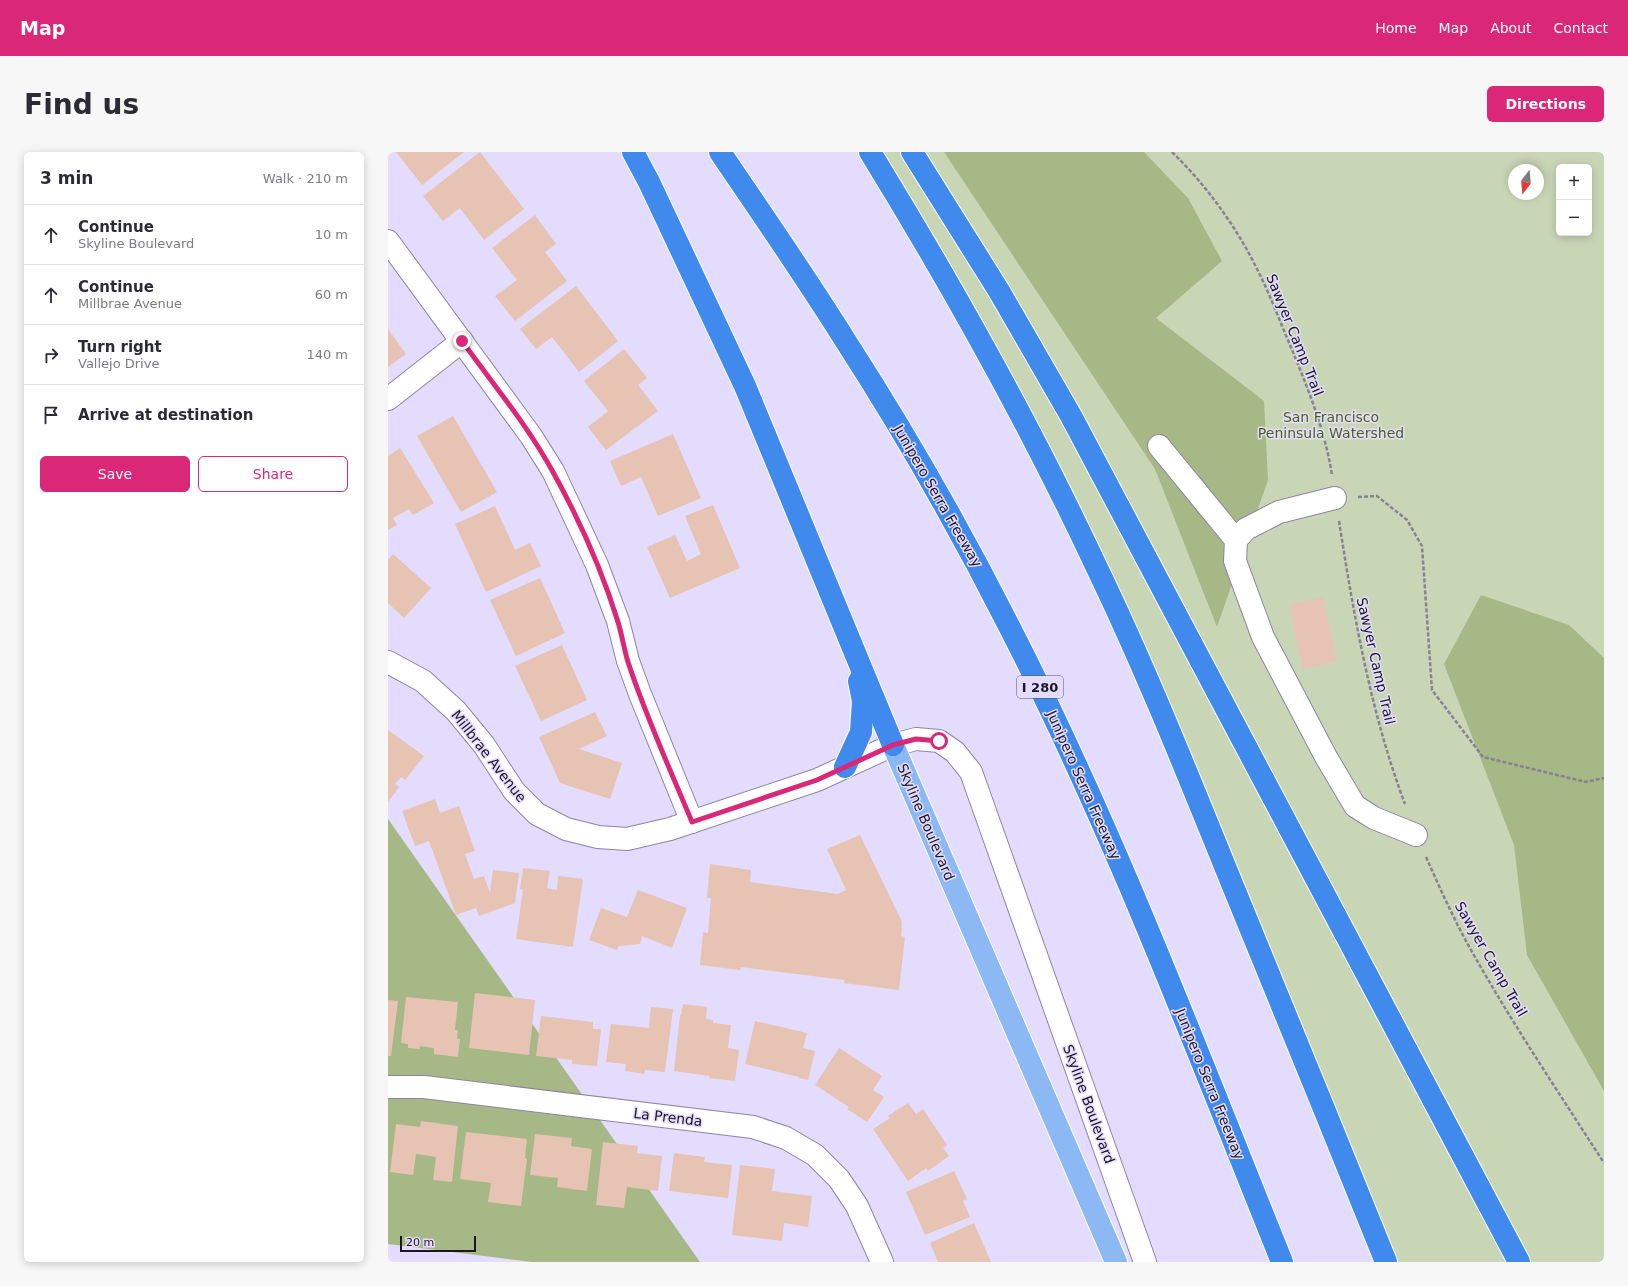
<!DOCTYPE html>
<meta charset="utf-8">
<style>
:root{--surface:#fff;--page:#f7f7f7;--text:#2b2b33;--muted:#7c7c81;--line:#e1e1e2;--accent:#db2777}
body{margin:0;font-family:"DejaVu Sans",sans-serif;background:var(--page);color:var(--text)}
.controls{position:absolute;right:12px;top:12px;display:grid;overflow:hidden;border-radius:6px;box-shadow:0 2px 10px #0003}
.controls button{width:36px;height:36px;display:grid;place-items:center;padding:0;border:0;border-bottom:1px solid var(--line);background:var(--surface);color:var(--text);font:20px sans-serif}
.compass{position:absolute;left:1120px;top:12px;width:36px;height:36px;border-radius:50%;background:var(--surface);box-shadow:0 2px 10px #0003;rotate:196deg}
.scale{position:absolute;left:12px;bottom:10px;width:76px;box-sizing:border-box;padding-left:4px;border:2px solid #1b1723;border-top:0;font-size:11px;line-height:14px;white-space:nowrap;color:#1b1723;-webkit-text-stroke:3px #e4dcfd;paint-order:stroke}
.stop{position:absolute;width:12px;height:12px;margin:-9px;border:3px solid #db2777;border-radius:50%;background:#fff}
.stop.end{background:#db2777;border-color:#fff;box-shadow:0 1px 4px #0008}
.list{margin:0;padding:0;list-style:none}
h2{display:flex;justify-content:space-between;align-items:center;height:52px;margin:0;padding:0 16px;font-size:17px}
h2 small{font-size:13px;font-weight:400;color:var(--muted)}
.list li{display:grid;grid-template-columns:26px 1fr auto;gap:12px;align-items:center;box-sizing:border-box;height:60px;padding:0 16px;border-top:1px solid var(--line)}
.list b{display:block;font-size:15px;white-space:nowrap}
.list p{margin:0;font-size:13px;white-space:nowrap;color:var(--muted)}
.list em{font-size:13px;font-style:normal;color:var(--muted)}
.actions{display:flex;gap:8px;padding:12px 16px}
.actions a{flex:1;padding:9px 0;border:1px solid var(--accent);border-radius:6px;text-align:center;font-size:14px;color:var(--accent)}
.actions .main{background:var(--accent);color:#fff}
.icon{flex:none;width:22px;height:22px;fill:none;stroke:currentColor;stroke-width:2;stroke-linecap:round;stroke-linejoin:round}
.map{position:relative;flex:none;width:1216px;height:1110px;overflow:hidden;border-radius:6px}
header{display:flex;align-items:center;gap:24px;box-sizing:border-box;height:56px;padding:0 20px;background:var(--accent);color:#fff}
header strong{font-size:19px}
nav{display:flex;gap:22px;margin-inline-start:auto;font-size:14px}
.intro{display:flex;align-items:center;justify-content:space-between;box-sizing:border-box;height:96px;padding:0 24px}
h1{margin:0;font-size:28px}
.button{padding:10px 18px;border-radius:6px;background:var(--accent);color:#fff;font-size:14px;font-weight:700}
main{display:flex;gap:24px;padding:0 24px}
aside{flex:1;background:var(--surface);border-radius:6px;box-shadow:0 2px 10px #0003}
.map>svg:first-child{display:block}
.green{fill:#c9d6b6;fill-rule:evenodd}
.forest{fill:#a5b885}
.building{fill:#e6c3b3}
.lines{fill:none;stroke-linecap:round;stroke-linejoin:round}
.minor-casing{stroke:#8d85a4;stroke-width:24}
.major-casing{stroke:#fff;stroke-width:24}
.highway-casing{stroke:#fff;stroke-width:24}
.path{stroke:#878198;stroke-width:2.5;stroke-dasharray:4 2;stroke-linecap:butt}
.minor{stroke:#fff;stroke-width:22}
.major{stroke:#8cb9f4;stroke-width:22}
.highway{stroke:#408aed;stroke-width:22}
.route{stroke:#db2777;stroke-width:5}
.labels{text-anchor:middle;stroke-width:3;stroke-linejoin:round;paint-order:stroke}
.shield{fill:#e4dcfd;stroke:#575264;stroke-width:1}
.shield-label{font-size:13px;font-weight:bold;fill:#1b1723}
.street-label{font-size:14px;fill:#1b1723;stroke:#e4dcfd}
.park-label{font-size:14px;fill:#4a6015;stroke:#e4dcfd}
</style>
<header>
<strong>Map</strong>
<nav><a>Home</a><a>Map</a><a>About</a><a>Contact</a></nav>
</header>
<div class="intro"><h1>Find us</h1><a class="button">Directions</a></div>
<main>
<aside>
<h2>3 min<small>Walk · 210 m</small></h2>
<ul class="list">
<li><svg class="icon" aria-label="ahead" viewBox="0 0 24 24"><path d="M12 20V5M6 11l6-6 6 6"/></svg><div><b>Continue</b><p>Skyline Boulevard</p></div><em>10 m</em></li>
<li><svg class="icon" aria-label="ahead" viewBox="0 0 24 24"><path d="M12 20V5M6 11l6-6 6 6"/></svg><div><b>Continue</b><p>Millbrae Avenue</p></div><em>60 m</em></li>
<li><svg class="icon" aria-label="right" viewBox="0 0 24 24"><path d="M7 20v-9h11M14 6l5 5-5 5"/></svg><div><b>Turn right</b><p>Vallejo Drive</p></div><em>140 m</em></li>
<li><svg class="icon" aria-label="arrive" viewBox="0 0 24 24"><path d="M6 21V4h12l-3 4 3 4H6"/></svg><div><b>Arrive at destination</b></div></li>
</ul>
<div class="actions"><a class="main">Save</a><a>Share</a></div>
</aside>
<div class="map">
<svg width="1216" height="1110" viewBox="0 0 1216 1110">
<rect width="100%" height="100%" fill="#e4dcfd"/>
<!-- green -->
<path class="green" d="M482,0h734v1110h-218l-243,-594zM1171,15h30v66h-30zM1126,18h24v24h-24z"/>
<!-- forest -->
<g class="forest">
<path d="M556,0h200l44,46 34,63 -66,57 108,83 4,79 -51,147 -62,-158z"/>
<path d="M1093,443l88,30 35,33v433l-77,-136 -13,-110 -70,-181z"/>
<path d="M0,667l312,443h-169l-143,-18z"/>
</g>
<!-- building -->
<g class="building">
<path d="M8,0h68l-42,33z"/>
<path d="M92,0l44,57 -40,31 -24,-32 -17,13 -20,-25z"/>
<path d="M147,63l21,29 -11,8 22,29 -52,40 -20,-25 22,-16 -25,-32z"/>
<path d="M188,134l42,55 -39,31 -27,-35 -16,12 -16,-20z"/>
<path d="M0,177l18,25 -18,13z"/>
<path d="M236,197l23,29 -9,7 20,26 -52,39 -18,-23 20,-16 -24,-30z"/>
<path d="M65,264l44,76 -36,20 -44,-76z"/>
<path d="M285,282l28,64 -43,18 -17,-39 -20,9 -11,-25z"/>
<path d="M12,296l34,55 -21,12 -4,-6 -16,9 4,7 -9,5v-74z"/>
<path d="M325,353l27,63 -70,30 -23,-51 28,-12 12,26 14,-7 -16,-38z"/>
<path d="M107,354l20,44 15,-7 11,23 -55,26 -31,-68z"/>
<path d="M5,402l38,34 -27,30 -16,-15v-43z"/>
<path d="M152,426l25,55 -49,23 -26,-56z"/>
<path d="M935,445l14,64 -34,8 -14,-64z"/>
<path d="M174,493l25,55 -46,21 -26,-55z"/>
<path d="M207,560l12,24 -28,13 43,14 -12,36 -50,-16 -21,-46z"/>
<path d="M0,578l36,26 -19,24 -4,-3 -6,7 4,3 -11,15z"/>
<path d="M47,647l5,14 19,-7 16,45 -10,3 9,25 10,-3 6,17 3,-23 26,3 -4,30 -36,13 -3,-8 -20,7 -27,-74 -14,5 -13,-35z"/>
<path d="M472,683l42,87 -1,14 4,1 -6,53 -55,-7 1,-3 -104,-13 -1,3 -40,-5 3,-33 5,1 3,-35h-4l3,-34 41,6 -1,12 88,12 8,-4 -19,-41z"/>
<path d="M135,716l27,3 -3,17 10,2 1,-14 25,3 -10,68 -57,-8 7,-49 -3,-1z"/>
<path d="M250,738l49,18 -15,40 -30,-12 -2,8 -21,2 -2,4 -28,-10 12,-32 26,9z"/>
<path d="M87,841l60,7 -6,55 -60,-7z"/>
<path d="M18,845l52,5 -3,28h3l-1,9h3l-2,18 -24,-3v-6l-14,-2v3l-12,-1v-4l-7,-1z"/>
<path d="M0,848l10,1 -7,55h-3z"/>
<path d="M295,852l24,3 -1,12 7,1v3l18,2 -3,23 11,2 -4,31 -26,-3v-2l-35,-5 6,-56h1z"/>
<path d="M263,855l22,2 -8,63 -20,-2 -1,4 -19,-3 1,-7 -20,-2 5,-38 38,4z"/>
<path d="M153,864l52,6v7h8l-4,37 -25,-2v-4l-36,-4z"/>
<path d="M367,869l52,12 -4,15 12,3 -7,29 -9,-2v-1l-54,-13z"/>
<path d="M451,896l43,28 -9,14 11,7 -17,25 -20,-13 2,-2 -34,-22z"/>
<path d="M520,951l8,11 7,-5 24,36 -4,3 6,8 -21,15 -2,-3 -18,13 -35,-52 17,-11 -2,-2z"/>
<path d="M33,969l37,5 -6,56 -19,-2 3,-23 -20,-3 -3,21 -23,-3 6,-48 24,3z"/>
<path d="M78,980l61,7 -2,19 2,1 -6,47 -33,-4 3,-19 -31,-4z"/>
<path d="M147,982l37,4 -1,8 21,3 -5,42 -30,-4 1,-9 -28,-3z"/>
<path d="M215,990l35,4 -1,7 25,3 -4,35 -31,-4 -3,21 -28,-3z"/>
<path d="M286,1001l31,4 -1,5 28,3 -4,33 -59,-7z"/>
<path d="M352,1013l35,4 -3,22 40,5 -4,31 -24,-4 -2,18 -50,-6z"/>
<path d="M566,1019l13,28 -4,2 7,16 -45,18 -19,-43z"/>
<path d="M586,1071l17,39h-53l-8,-19z"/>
</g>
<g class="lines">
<!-- minor casing -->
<g class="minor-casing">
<g id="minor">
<path d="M0,89l143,195 22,35 44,94 21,56 10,40 12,33 52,128"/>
<path d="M0,247l74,-58"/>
<path d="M771,294l77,94"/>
<path d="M947,346l-56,14 -33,17 -10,11 -1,21 28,76 63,120 29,49 19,12 42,17"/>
<path d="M0,510l35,19 33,30 28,34 30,46 23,23 29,15 32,8 29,2 43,-10 147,-49 76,-35 23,-6 23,2 16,11 16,20 174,490"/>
<path d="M0,935h36l329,40 33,11 29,17 24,24 18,27 25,56"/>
</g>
</g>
<!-- major casing -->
<g class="major-casing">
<path id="major" d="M505,593l223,517"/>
</g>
<!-- highway casing -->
<g class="highway-casing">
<g id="highway">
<path d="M245,0l16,30 96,204 148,359"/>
<path d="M332,0c42,62 85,124 125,188 60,93 115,189 165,288 105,205 186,421 272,634"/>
<path d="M482,0c83,135 160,273 227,416 51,106 94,215 138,323 51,124 101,247 151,371"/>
<path d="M524,0l87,139 72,125 448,846"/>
<path d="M457,615l16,-35 2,-31 -4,-20"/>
</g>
</g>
<!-- path -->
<g class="path">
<path d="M784,0c36,35 66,77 88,123 11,22 20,47 30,70 17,41 35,85 42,130"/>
<path d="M970,345l19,-1 30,24 15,26 10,144 51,67 103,25 18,-4"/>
<path d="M951,369c15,96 32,193 66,283"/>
<path d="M1038,705c14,31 28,63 45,93 41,73 88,143 133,213"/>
</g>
<!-- minor -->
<use href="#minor" class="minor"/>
<!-- major -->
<use href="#major" class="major"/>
<!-- highway -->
<use href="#highway" class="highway"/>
</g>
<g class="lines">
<!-- route -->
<path class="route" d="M74,189c31,43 66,85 91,131 26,47 49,98 65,150 4,13 6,27 10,40 18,55 42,107 64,160l125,-42 76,-35 23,-6 23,2"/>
</g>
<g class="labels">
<!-- shield labels -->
<rect class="shield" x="629" y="524" width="46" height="22" rx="3"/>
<g class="shield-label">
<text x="652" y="540">I 280</text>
</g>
<!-- street labels -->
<g class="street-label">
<text transform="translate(907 183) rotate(68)" y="5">Sawyer Camp Trail</text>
<text transform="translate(550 344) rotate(60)" y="5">Junipero Serra Freeway</text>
<text transform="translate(988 509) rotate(77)" y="5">Sawyer Camp Trail</text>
<text transform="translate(101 604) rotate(52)" y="5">Millbrae Avenue</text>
<text transform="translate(696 633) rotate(66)" y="5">Junipero Serra Freeway</text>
<text transform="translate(538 670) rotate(67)" y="5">Skyline Boulevard</text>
<text transform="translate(1103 807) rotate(60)" y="5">Sawyer Camp Trail</text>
<text transform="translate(822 932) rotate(68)" y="5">Junipero Serra Freeway</text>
<text transform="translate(701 952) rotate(70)" y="5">Skyline Boulevard</text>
<text transform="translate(280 965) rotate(7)" y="5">La Prenda</text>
</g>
<!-- park labels -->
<g class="park-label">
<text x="943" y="270">San Francisco<tspan x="943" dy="16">Peninsula Watershed</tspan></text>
</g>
</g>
</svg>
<div class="controls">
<button>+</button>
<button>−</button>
</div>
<svg class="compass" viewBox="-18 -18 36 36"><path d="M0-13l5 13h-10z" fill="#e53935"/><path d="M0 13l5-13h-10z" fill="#7c7c81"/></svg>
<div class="scale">20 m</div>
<div class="stop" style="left:551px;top:589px"></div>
<div class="stop end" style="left:74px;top:189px"></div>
</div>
</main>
